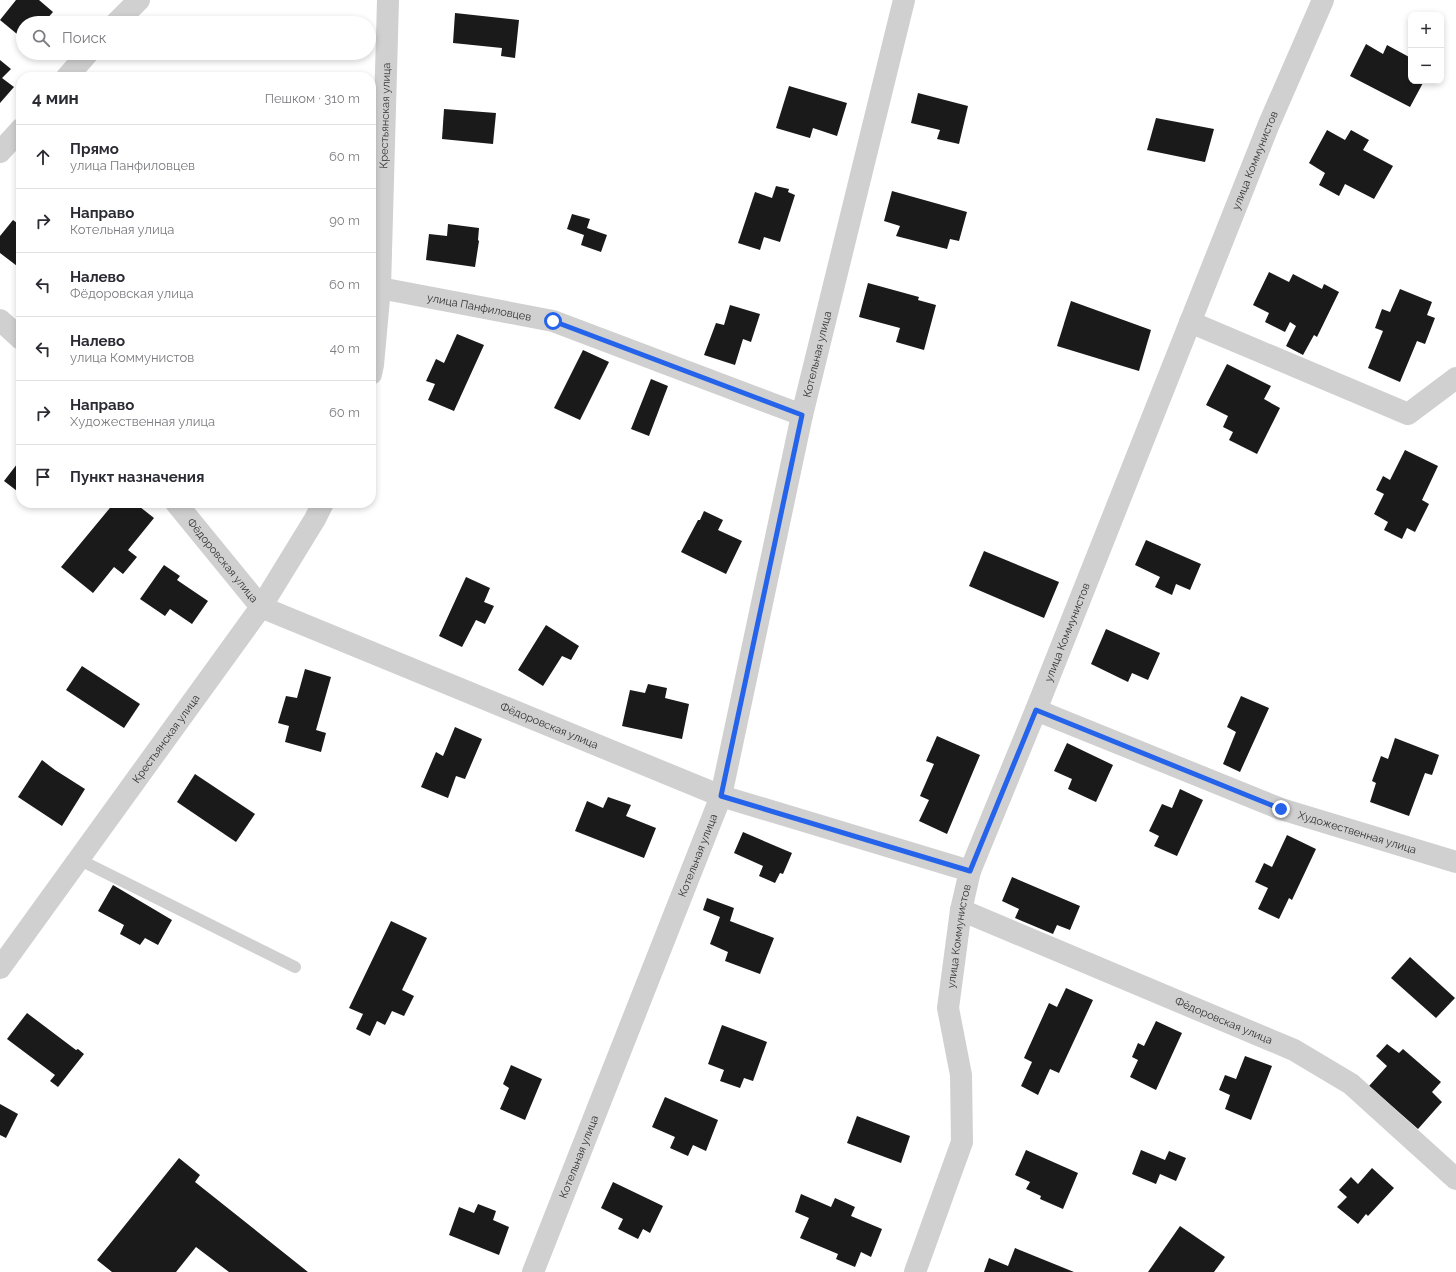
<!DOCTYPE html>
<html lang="ru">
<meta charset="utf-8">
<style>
:root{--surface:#fff;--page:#f2f2f3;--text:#2b2b33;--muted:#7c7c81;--line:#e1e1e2}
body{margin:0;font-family:Raleway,sans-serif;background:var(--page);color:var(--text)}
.controls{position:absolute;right:12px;top:12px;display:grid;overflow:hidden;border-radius:8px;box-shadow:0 2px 6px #0003}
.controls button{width:36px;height:36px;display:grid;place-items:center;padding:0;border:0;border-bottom:1px solid var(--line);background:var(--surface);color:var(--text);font:20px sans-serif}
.stop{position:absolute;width:12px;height:12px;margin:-9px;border:3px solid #2563eb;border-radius:50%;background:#fff}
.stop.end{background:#2563eb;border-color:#fff;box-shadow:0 1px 4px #0008}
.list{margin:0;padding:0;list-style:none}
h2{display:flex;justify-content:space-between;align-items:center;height:52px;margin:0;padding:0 16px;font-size:17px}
h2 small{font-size:13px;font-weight:400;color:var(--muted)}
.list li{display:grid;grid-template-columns:26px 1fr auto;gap:12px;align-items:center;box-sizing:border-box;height:64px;padding:0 16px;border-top:1px solid var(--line)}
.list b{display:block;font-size:15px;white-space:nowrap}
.list p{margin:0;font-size:13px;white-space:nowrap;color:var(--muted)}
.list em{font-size:13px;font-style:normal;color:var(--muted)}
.icon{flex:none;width:22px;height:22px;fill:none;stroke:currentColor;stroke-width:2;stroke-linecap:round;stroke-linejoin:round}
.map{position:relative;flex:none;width:1456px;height:1272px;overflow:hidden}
.search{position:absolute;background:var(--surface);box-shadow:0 2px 6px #0003;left:16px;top:16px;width:360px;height:44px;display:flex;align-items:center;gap:10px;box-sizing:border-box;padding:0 14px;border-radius:22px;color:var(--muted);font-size:15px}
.panel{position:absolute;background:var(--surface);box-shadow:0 2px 6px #0003;left:16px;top:72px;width:360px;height:436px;border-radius:16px}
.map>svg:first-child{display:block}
.building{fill:#1a1a1a}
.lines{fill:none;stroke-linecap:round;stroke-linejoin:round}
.service{stroke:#d0d0d0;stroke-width:12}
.minor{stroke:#d0d0d0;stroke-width:22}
.route{stroke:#2563eb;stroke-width:5}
.labels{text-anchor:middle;stroke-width:4;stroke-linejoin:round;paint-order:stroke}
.street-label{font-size:11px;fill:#333;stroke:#fff}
</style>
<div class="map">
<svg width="1456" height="1272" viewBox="0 0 1456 1272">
<rect width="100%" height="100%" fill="#fff"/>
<!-- building -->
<g class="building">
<path d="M16,0h23l14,12 -7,8 4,3h-27v16l-23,-19z"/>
<path d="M455,13l64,7 -4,38 -14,-2 1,-8 -49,-5z"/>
<path d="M1366,44l17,10 4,-9 24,13v23h13l-14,26 -60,-31z"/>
<path d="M295,53h61l1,3 -62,1z"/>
<path d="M0,60l11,9 -9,9 12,9 -14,16z"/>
<path d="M789,86l58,17 -10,33 -24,-8 -3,10 -34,-10z"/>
<path d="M918,93l50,13 -9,38 -22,-5 3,-9 -29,-7z"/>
<path d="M444,109l52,4 -3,31 -51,-5z"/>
<path d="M1156,118l58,11 -9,33 -58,-12z"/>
<path d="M1327,130l18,10 6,-10 18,10 -6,10 30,16 -19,33 -29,-15 -6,12 -20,-11 6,-12 -16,-10z"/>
<path d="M776,186l13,3 -1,3 7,3 -15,47 -16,-5 -4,13 -22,-7 17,-51 17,6z"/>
<path d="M892,191l75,21 -8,29 -9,-2 -3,10 -51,-13 4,-10 -16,-5z"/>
<path d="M572,214l18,5 -3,9 20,7 -6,17 -20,-7 3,-10 -17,-6z"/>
<path d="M13,220l8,6v43l-21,-16v-17z"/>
<path d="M448,224l31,4 -1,12 1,1 -4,26 -49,-7 3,-26 18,2z"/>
<path d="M1269,272l20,10 4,-8 29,15 2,-5 15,8 -22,45 -3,-2 -11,20 -17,-9 10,-20 -6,-4 -5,10 -20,-10 4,-9 -16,-8z"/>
<path d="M868,283l51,14 -1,3 18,5 -12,45 -28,-8 4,-14 -41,-11z"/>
<path d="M1400,289l32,13 -5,13 8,3 -10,26 -8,-3 -17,41 -32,-14 15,-37 -8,-3 7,-19 8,3z"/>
<path d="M1071,301l80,29 -12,41 -82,-25z"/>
<path d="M730,305l30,9 -9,28 -8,-3 -8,26 -31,-10 12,-32 8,2z"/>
<path d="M457,334l27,11 -30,66 -26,-11 7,-16 -9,-3 10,-22 8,4z"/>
<path d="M583,350l26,12 -29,58 -26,-12z"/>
<path d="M1227,364l44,22 -7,13 16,9 -23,46 -28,-14 4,-8 -10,-5 5,-11 -22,-11z"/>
<path d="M651,379l17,7 -19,50 -18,-7z"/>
<path d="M1405,450l33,16 -16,34 7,4 -14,28 -8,-4 -5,11 -18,-9 4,-8 -14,-8 10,-20 -8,-4 7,-14 7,4z"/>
<path d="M21,459v35l-17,-13z"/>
<path d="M114,503h21l19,15 -26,32 9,7 -14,17 -9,-7 -21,26 -32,-26z"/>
<path d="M704,511l19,9 -5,10 24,11 -16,33 -45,-22 17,-32h2z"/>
<path d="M1146,540l55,24 -11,26 -14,-6 -4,11 -17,-8 5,-10 -25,-12z"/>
<path d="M984,551l75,31 -15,36 -75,-32z"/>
<path d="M164,565l16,11 -3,4 31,21 -16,23 -22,-15 -5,7 -25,-17z"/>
<path d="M466,577l24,11 -6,14 10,4 -9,18 -9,-4 -14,27 -23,-11z"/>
<path d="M546,625l33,21 -8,14 -9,-4 -19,30 -25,-16z"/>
<path d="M1106,629l54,24 -12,27 -16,-7 -4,9 -37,-18z"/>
<path d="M82,666l58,38 -16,24 -58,-38z"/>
<path d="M305,669l26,8 -15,53 10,3 -5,19 -36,-10 4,-16 -11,-3 8,-27 11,2z"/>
<path d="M648,684l19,4 -2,10 24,6 -7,35 -60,-13 8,-36 15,3z"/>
<path d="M1241,696l28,12 -29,64 -17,-8 13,-32 -9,-5z"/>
<path d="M455,727l27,12 -17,40 -9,-3 -8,22 -27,-11 15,-35 7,4z"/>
<path d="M937,736l43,19 -33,79 -28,-13 10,-21 -9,-4 14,-32 -8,-3z"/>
<path d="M1395,738l44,17 -7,20 -7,-2 -16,43 -39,-14 6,-19 -4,-2 9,-25 7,3z"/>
<path d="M1067,743l46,22 -17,37 -28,-13 4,-10 -18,-8z"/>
<path d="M42,760l13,10 30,19 -23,37 -44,-29z"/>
<path d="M195,774l60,40 -19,28 -59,-40z"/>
<path d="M1180,789l23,11 -26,56 -23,-10 5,-10 -10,-5 13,-27 10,4z"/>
<path d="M608,797l23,8 -5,11 30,12 -12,30 -69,-27 12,-30 16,7z"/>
<path d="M743,832l49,21 -9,21 -3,-1 -5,10 -16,-7 4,-10 -29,-13z"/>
<path d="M1287,835l29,14 -24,51 -3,-2 -10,21 -21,-10 10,-21 -13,-6 9,-19 8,4z"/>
<path d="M1012,877l68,29 -10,24 -13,-5 -4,9 -38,-16 4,-9 -17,-8z"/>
<path d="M113,885l59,35 -14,25 -13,-7 -5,7 -20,-11 4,-9 -26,-14z"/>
<path d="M707,898l27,10 -4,13 44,17 -14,36 -35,-13 3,-9 -18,-8 10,-27 -17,-7z"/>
<path d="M391,921l36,17 -25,52 12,6 -10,20 -12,-5 -7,14 -8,-4 -7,15 -14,-7 7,-15 -14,-6z"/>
<path d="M1410,957l45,41 -19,20 -45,-40z"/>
<path d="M1066,988l27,12 -34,73 -9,-4 -12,26 -17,-9 11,-24 -8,-4 25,-55 8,4z"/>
<path d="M27,1013l49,37 2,-1 6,5 -26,33 -8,-6 5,-6 -48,-36z"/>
<path d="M1156,1021l26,12 -26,57 -26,-13 8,-17 -6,-3 6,-14 6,3z"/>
<path d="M722,1025l45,17 -14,39 -9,-3 -4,10 -20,-7 4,-11 -16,-6z"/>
<path d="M1387,1044l12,9 4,-4 38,33 -9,10 10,10 -24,27 -49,-43 18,-20 -11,-10z"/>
<path d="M1245,1056l27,10 -21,54 -26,-11 5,-14 -11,-5 6,-15 11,4z"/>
<path d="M511,1065l31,14 -17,41 -25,-11 9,-21 -6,-4z"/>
<path d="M665,1097l53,23 -12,31 -13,-6 -5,11 -18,-8 5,-11 -23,-10z"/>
<path d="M0,1104l18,10 -12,24 -6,-3z"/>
<path d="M857,1116l53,20 -9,27 -54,-20z"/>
<path d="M1026,1150l52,23 -15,36 -23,-10 1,-3 -15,-7 4,-7 -15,-7z"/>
<path d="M1141,1150l24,10 4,-9 17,7 -10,23 -16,-7 -4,10 -24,-10z"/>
<path d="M179,1158l21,17 -5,7 113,90h-79l-33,-25 -20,25h-64l-15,-12z"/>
<path d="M1372,1168l22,20 -26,28 -2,-2 -8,10 -21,-17 10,-10 -8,-7 12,-13 7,7z"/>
<path d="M613,1182l50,24 -13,27 -7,-4 -5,10 -20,-10 5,-10 -22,-11z"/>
<path d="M801,1194l30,13 4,-9 20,9 -4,9 31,13 -11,28 -10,-5 -6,15 -19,-8 2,-5 -38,-16 9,-20 -14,-6z"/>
<path d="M478,1204l18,7 -3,9 16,7 -10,28 -50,-20 10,-28 15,6z"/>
<path d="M1180,1226l45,31 -11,15h-66z"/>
<path d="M1015,1248l59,24h-90l5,-14 19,8z"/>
</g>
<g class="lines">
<!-- service -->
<path class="service" d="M78,859l217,108"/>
<!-- minor -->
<g class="minor">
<path d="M116,23l23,-23"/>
<path d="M67,77l21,-24"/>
<path d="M0,152l21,-23"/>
<path id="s1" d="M380,288l173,33 249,94"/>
<path d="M0,320l21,19"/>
<path d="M1190,322l218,92 48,-36"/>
<path id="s2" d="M371,374l2,-9 7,-77 8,-288"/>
<path id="s3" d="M176,503l85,104 460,189 249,75"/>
<path id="s4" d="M1036,710l245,99 175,53"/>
<path id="s5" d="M961,910l333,140 57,34 105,95"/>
<path id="s6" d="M0,968l261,-361 54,-88 8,-16"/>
<path id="s7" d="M533,1272l188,-476 81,-381 102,-415"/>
<path id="s8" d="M915,1272l47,-130 -1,-67 -13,-67 13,-98 9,-39 66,-161 233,-586 54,-124"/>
</g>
</g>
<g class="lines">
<!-- route -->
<path class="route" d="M553,321l249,94 -81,381 249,75 66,-161 245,99"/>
</g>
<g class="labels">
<!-- street labels -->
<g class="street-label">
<text dy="4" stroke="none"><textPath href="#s2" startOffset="259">Крестьянская улица</textPath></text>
<text dy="4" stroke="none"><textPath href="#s8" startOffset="1178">улица Коммунистов</textPath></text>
<text dy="4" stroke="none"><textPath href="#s1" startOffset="101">улица Панфиловцев</textPath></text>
<text dy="4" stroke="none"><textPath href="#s7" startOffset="964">Котельная улица</textPath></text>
<text dy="4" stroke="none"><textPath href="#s3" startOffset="74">Фёдоровская улица</textPath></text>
<text dy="4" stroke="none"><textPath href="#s8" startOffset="670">улица Коммунистов</textPath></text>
<text dy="4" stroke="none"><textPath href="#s3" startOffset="446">Фёдоровская улица</textPath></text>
<text dy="4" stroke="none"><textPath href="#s6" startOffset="283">Крестьянская улица</textPath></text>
<text dy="4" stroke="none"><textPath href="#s4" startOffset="344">Художественная улица</textPath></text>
<text dy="4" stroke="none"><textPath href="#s7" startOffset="448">Котельная улица</textPath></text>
<text dy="4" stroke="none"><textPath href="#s8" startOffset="346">улица Коммунистов</textPath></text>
<text dy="4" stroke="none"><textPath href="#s5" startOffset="285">Фёдоровская улица</textPath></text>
<text dy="4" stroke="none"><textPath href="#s7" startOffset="124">Котельная улица</textPath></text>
</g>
</g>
</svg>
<div class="controls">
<button>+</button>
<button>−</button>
</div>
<div class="stop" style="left:553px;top:321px"></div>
<div class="stop end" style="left:1281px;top:809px"></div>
<div class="search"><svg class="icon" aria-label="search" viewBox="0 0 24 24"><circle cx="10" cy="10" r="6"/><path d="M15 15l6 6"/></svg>Поиск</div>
<section class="panel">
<h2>4 мин<small>Пешком · 310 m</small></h2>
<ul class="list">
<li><svg class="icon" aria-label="ahead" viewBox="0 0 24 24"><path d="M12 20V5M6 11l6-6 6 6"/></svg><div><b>Прямо</b><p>улица Панфиловцев</p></div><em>60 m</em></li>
<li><svg class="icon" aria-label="right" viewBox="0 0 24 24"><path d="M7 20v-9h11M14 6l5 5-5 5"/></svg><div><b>Направо</b><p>Котельная улица</p></div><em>90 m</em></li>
<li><svg class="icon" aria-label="left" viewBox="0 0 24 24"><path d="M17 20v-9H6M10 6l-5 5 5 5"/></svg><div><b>Налево</b><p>Фёдоровская улица</p></div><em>60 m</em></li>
<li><svg class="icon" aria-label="left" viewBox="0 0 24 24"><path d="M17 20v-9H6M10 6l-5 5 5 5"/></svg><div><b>Налево</b><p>улица Коммунистов</p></div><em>40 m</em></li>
<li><svg class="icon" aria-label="right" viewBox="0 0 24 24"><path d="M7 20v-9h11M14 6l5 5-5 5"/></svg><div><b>Направо</b><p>Художественная улица</p></div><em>60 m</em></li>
<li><svg class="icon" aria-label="arrive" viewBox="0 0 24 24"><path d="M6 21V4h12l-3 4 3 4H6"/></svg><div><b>Пункт назначения</b></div></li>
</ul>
</section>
</div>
